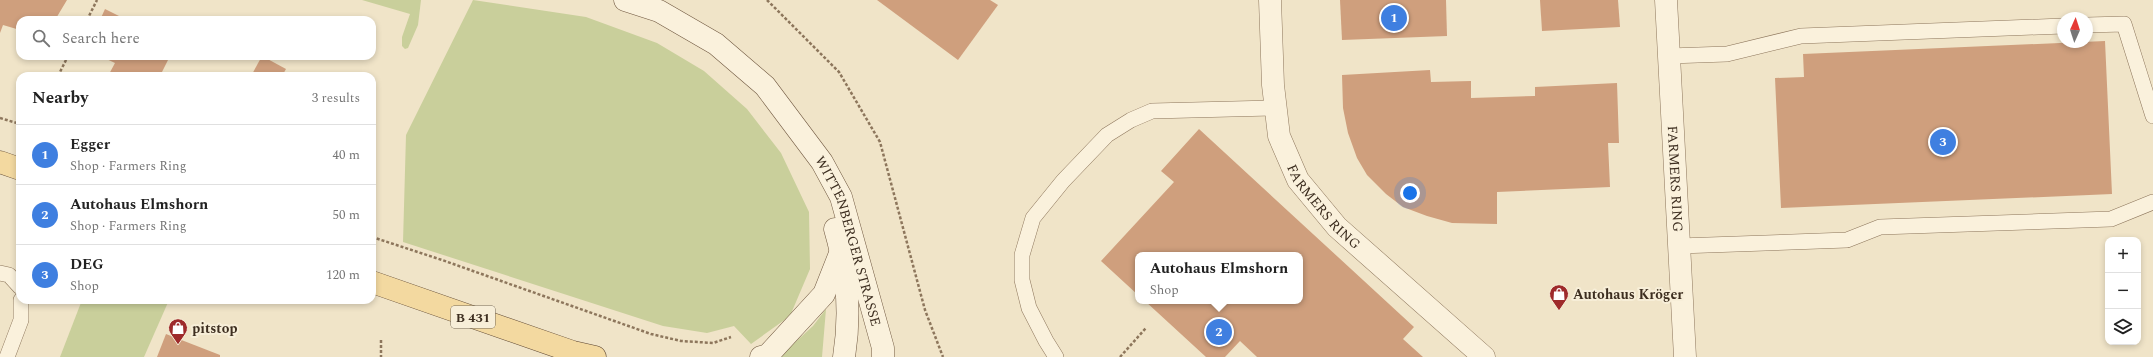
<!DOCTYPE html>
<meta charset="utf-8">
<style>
:root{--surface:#fff;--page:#f6f6f6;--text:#222;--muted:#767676;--line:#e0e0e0;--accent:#0b8043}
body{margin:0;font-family:Spectral,serif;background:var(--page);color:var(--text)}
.controls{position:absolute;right:12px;bottom:12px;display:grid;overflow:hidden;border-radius:8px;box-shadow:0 2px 6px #0003}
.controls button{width:36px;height:36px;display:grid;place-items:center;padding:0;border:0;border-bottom:1px solid var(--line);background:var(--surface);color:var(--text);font:20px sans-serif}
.compass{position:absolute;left:2057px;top:12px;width:36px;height:36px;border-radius:50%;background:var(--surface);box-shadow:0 2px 6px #0003;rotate:3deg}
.you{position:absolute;left:1410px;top:193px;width:14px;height:14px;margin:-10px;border:3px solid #fff;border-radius:50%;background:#1a73e8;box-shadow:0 0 0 6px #1a73e833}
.badge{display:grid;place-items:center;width:26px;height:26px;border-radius:50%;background:var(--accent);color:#fff;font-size:13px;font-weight:700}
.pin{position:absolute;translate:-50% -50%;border:2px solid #fff;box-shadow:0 1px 4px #0006}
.popup{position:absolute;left:1135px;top:252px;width:168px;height:52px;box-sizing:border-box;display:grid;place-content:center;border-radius:8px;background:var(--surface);filter:drop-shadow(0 1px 3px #0005);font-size:13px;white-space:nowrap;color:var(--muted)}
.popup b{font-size:15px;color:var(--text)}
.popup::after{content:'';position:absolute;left:50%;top:100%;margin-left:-8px;border:8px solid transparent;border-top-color:var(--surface)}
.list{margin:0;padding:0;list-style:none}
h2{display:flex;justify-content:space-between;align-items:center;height:52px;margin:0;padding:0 16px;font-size:17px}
h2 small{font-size:13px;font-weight:400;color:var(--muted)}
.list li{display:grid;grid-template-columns:26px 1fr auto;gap:12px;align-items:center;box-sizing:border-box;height:60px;padding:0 16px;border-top:1px solid var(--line)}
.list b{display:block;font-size:15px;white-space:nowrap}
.list p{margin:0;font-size:13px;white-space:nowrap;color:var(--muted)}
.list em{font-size:13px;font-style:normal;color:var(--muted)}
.icon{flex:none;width:22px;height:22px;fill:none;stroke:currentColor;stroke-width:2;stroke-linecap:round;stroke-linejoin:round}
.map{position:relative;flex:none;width:2153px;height:357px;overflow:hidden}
.search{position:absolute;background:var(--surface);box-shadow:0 2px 6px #0003;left:16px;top:16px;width:360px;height:44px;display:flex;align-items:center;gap:10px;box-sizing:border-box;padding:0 14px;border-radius:12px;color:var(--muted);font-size:15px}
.panel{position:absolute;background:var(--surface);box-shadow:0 2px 6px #0003;left:16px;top:72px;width:360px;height:232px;border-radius:12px}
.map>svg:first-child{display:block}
.green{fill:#c9cf9b}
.building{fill:#cf9f7d}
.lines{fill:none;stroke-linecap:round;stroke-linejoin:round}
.lane-casing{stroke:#8d765c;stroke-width:16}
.street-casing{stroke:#8d765c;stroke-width:23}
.secondary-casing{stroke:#6f573f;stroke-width:23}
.primary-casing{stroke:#5b4430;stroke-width:23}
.path{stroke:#8d765c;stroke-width:2.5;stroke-dasharray:3 2;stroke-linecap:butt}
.lane{stroke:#faf1dc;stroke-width:15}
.street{stroke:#faf1dc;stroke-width:22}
.secondary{stroke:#faf1dc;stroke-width:22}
.primary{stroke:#f3d9a0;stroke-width:22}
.labels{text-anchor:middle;stroke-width:4;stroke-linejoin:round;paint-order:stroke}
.shield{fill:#f7eed8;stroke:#756857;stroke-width:1}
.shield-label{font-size:13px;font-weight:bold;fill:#3d2e20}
.street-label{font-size:14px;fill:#3d2e20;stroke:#f7eed8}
.poi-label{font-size:14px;font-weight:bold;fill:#3d2e20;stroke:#f7eed8;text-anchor:start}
</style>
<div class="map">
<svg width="2153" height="357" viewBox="0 0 2153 357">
<rect width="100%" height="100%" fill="#f0e4c8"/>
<!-- green -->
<g class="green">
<path d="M362,0h59l-3,25 -10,23 -3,1 -3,-3v-9l8,-23z"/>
<path d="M473,0l113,17 71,26 47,28 43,38 34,44 28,59 1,57 -20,47 -39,28 -17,-18 -27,7 -44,-7 -260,-84 3,-107z"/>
<path d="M82,300h87l-25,57h-84z"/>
<path d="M826,309l-4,48h-43l34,-31z"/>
</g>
<!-- building -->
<g class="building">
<path d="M0,0h67l-12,20h-35v10l-17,-5 -3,8z"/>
<path d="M877,0h113l8,5 -40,55z"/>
<path d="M1340,0h106l1,36 -105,4z"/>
<path d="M1540,0h78l2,27 -78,4z"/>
<path d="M105,9l22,11h-27z"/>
<path d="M2105,41l7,153 -331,14 -6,-130 29,-1 -1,-23z"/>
<path d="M100,56h70l-10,20h-52l7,-13z"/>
<path d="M262,56l24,13 -4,7h-31z"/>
<path d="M1430,70l1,12 40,-1v17l64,-2v-9l82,-4 2,60h-11l2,44 -113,5v32l-45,-1 -25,-7 -24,-9 -17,-13 -19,-19 -10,-17 -9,-25 -5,-25 -1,-33z"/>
<path d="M1199,129l215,198 -11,12 20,18h-166l-17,-16 -15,16h-19l-61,-56h155v-46h-162v40l-37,-34 73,-79 -13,-11z"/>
<path d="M166,334l54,21v2h-63z"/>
</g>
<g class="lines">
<!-- lane casing -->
<g class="lane-casing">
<g id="lane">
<path d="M2087,25l37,-1 29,92"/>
<path d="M1669,56l58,-2 74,-18 262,-10"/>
<path d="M1679,246l168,-6 33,-13 231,-8 42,-17"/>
<path d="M0,273l9,2 11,12"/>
<path d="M7,357l14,-37v-20"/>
<path d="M1056,357l-10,-16 -17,-33 -7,-28v-25l11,-37 30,-37 44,-46 24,-15 21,-9 124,-3"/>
</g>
</g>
<!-- street casing -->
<g class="street-casing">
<g id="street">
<path id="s1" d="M1270,0l3,85 6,51 19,44 39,47 147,130"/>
<path id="s2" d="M1666,0l19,357"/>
</g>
</g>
<!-- secondary casing -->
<g class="secondary-casing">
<g id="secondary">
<path id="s3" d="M625,0l34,11 57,33 49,42 57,76 19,35 42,151v9"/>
<path d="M835,229c12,41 16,85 9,128"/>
<path d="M761,357l7,-2 56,-61 17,-43"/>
</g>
</g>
<!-- primary casing -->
<g class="primary-casing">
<g id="primary">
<path d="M0,162l20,7"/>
<path d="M372,282l201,70 22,5"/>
</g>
</g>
<!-- path -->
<g class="path">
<path d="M767,0l72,72 41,70 45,168 18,47"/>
<path d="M87,20l10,-20"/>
<path d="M58,76l10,-20"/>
<path d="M0,118l20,6"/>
<path d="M372,237l70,23 209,74 30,7 32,2 18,-6"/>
<path d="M381,340v17"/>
<path d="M1120,357l26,-29"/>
</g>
<!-- lane -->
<use href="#lane" class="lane"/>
<!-- street -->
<use href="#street" class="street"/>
<!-- secondary -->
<use href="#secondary" class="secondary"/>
<!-- primary -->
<use href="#primary" class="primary"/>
</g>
<!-- icons -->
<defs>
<g id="shop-pin" transform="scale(1)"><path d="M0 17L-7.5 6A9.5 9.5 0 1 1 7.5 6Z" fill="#9e2a2b" stroke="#f7eed8"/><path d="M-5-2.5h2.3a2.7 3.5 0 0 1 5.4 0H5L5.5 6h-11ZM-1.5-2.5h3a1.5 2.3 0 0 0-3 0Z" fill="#fff"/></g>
</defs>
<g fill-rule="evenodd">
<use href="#shop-pin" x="1559" y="294"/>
<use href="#shop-pin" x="178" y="328"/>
</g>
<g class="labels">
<!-- shield labels -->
<rect class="shield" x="451" y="306" width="44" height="22" rx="3"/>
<g class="shield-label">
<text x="473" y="322">B 431</text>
</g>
<!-- street labels -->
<g class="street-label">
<text dy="5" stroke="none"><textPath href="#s2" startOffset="179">FARMERS RING</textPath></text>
<text dy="5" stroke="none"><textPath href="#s1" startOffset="221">FARMERS RING</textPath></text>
<text dy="5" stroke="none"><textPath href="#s3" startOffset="345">WITTENBERGER STRASSE</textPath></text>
</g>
<!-- poi labels -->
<g class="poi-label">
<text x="1573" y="299">Autohaus Kröger</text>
<text x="192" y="333">pitstop</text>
</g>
</g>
</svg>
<div class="controls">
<button>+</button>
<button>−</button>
<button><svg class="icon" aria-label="layers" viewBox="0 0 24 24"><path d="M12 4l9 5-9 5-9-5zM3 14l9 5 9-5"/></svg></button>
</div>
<svg class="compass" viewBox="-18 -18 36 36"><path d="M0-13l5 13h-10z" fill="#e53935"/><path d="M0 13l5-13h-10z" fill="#767676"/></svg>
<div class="you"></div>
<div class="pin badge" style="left:1394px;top:18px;background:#3f7fe0">1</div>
<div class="pin badge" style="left:1219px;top:332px;background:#3f7fe0">2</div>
<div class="popup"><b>Autohaus Elmshorn</b>Shop</div>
<div class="pin badge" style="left:1943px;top:142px;background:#3f7fe0">3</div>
<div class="search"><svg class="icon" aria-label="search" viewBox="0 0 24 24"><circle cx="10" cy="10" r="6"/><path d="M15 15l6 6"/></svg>Search here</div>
<section class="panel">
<h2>Nearby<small>3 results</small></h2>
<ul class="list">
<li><span class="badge" style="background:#3f7fe0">1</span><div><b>Egger</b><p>Shop · Farmers Ring</p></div><em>40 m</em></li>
<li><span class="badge" style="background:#3f7fe0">2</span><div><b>Autohaus Elmshorn</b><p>Shop · Farmers Ring</p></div><em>50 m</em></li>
<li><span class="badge" style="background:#3f7fe0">3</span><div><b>DEG</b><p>Shop</p></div><em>120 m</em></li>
</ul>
</section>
</div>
